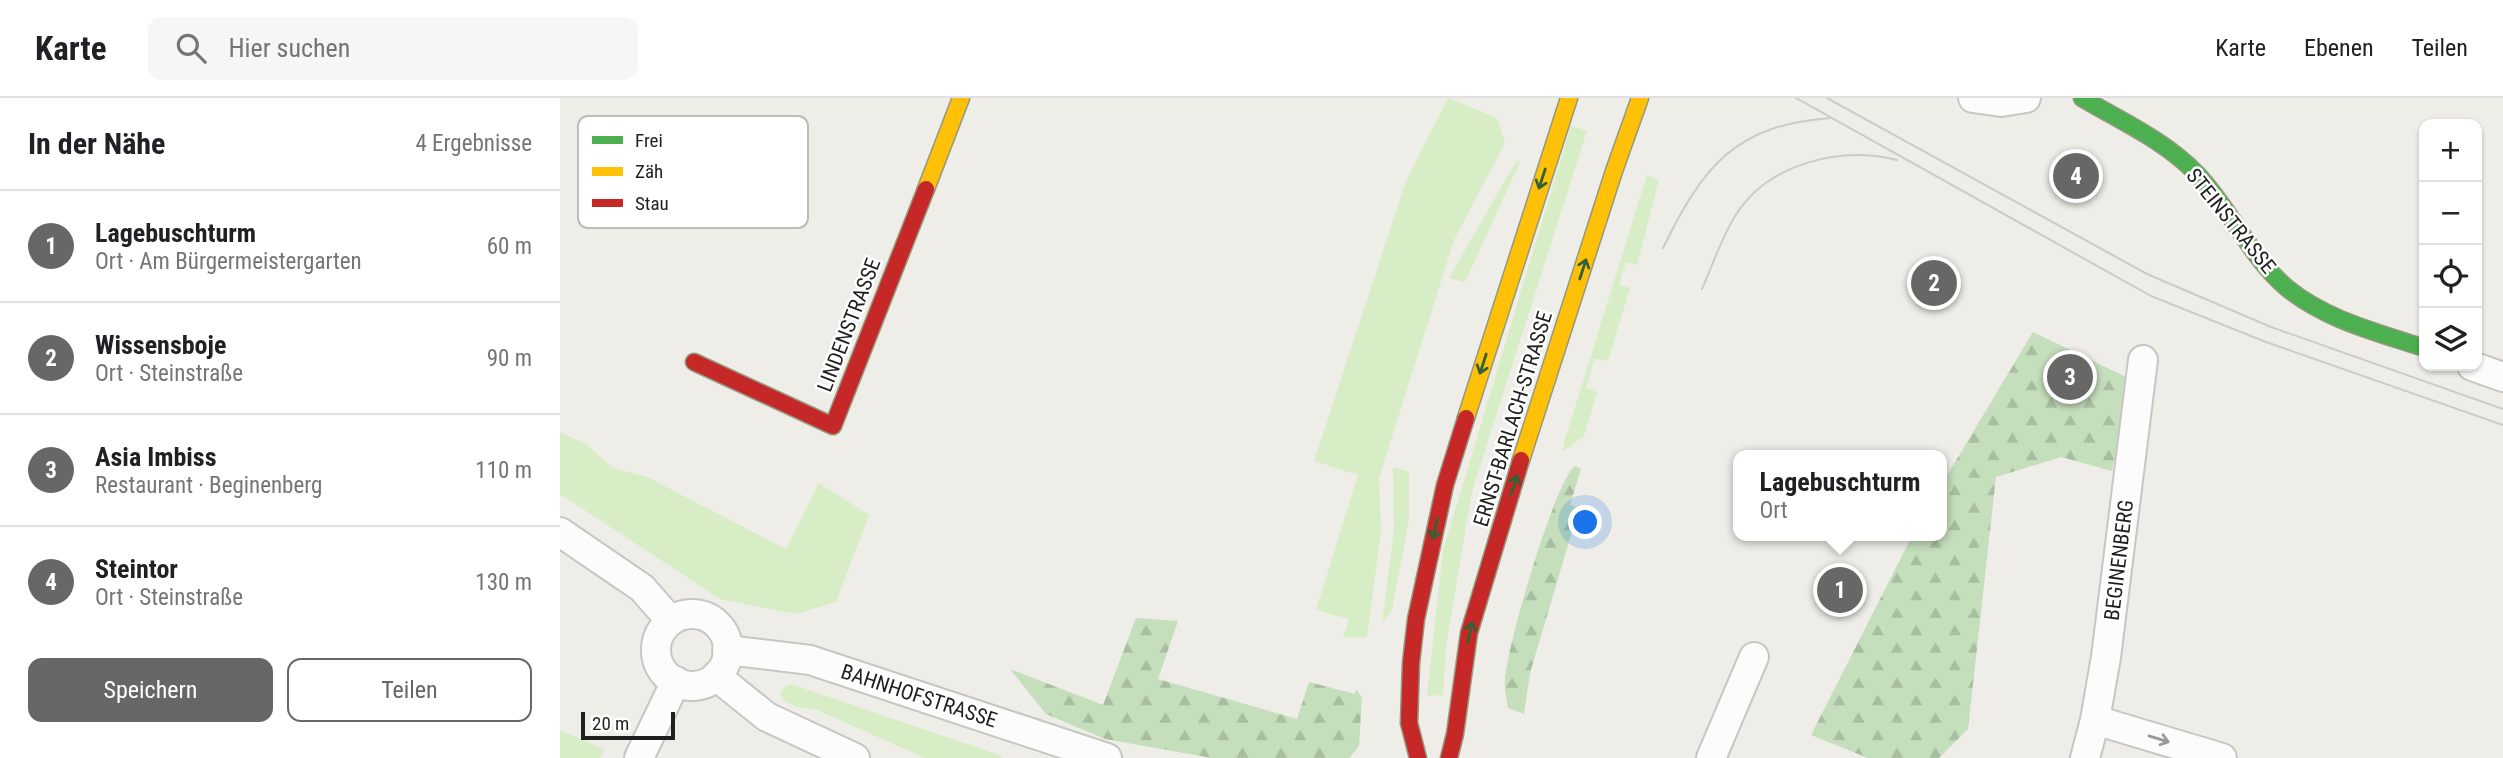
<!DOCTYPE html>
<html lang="de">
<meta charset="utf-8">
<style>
:root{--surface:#fff;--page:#f6f6f6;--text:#202124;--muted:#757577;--line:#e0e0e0;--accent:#676765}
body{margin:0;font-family:"Roboto Condensed",sans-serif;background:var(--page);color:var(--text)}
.controls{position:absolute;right:21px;top:21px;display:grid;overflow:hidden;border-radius:14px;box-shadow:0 2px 5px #0004}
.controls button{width:63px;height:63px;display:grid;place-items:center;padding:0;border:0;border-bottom:2px solid var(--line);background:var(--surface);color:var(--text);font:35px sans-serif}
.scale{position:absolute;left:21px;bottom:18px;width:94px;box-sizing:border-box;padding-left:7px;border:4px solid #1f1f1f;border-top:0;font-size:19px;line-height:24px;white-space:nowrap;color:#1f1f1f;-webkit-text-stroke:5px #fff;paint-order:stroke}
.you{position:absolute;left:1026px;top:425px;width:24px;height:24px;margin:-18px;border:5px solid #fff;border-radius:50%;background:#1a73e8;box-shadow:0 0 0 10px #1a73e833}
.badge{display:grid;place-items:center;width:46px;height:46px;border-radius:50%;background:var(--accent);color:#fff;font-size:23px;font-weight:700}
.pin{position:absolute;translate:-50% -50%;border:4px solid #fff;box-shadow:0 2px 7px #0006}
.popup{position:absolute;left:1173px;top:352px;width:214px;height:91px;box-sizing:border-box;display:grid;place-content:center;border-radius:14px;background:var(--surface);filter:drop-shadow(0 2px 5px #0005);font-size:23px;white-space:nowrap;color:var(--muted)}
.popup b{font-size:26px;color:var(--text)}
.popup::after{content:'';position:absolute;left:50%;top:100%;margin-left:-14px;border:14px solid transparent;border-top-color:var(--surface)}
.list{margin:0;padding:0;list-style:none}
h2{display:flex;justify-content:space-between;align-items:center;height:91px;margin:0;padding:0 28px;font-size:30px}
h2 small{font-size:23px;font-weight:400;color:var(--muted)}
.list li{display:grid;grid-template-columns:46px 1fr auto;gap:21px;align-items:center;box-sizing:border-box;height:112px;padding:0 28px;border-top:2px solid var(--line)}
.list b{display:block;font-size:26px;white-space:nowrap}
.list p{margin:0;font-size:23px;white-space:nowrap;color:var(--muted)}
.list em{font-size:23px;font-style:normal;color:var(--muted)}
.actions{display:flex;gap:14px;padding:21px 28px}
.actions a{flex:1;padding:16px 0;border:2px solid var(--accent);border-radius:14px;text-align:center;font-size:24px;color:var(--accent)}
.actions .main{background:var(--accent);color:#fff}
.icon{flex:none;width:38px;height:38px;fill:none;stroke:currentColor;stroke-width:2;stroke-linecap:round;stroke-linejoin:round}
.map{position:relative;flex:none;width:1943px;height:660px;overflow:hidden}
header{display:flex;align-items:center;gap:42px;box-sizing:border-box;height:98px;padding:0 35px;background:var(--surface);border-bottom:2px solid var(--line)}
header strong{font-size:33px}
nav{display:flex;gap:38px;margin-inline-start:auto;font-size:24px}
.search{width:490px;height:63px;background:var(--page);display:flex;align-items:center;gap:18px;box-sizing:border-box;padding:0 24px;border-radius:14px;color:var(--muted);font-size:26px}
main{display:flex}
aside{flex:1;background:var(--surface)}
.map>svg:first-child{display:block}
.grass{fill:#d7edc5}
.forest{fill:url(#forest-firs)}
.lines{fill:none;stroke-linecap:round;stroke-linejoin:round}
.street-casing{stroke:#c6c6c4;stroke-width:32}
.fast-casing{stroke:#94997f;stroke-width:19}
.slow-casing{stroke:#94997f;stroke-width:19}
.jam-casing{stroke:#94997f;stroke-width:19}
.street{stroke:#fcfcfc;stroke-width:28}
.fast{stroke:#4caf50;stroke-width:16}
.slow{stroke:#ffc107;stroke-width:16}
.jam{stroke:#c62828;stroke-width:16}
.tram{stroke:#cbcbca;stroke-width:2}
.oneway{stroke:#336035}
.oneway2{stroke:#999}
.labels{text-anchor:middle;stroke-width:5;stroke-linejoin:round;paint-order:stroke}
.street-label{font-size:21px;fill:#1f1f1f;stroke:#fff}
.key{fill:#fff;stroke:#bcbcbc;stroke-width:2}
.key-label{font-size:19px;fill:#1f1f1f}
</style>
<header>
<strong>Karte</strong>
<div class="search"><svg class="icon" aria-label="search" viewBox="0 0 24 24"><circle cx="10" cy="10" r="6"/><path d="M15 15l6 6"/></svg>Hier suchen</div>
<nav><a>Karte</a><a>Ebenen</a><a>Teilen</a></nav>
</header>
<main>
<aside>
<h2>In der Nähe<small>4 Ergebnisse</small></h2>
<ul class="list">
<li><span class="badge">1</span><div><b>Lagebuschturm</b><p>Ort · Am Bürgermeistergarten</p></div><em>60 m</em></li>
<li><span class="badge">2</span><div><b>Wissensboje</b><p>Ort · Steinstraße</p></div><em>90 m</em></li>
<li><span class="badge">3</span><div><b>Asia Imbiss</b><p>Restaurant · Beginenberg</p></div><em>110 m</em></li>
<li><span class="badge">4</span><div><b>Steintor</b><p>Ort · Steinstraße</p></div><em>130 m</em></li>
</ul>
<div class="actions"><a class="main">Speichern</a><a>Teilen</a></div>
</aside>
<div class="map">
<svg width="1943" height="660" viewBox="0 0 1943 660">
<defs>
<pattern id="forest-firs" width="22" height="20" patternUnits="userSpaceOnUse" patternTransform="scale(1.75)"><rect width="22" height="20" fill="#c5debc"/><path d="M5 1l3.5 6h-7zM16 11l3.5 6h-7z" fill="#a9bea1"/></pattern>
</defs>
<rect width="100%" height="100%" fill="#eeede8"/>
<!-- grass -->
<g class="grass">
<path d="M888,0l49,20 8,25 -51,97 -75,238 2,53 -14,106 -24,1 6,-19 -33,-9 42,-135 -44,-14 92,-280z"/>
<path d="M1011,28l16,5 -115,360 -26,155 -3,49 -16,1 16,-146z"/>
<path d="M957,62l3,2 -55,120 -16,-4z"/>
<path d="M1087,77l12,5 -22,85 -11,-3 -7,23 11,3 -22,73 -13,-3 -9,30 11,4 -13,44 -20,15 -1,-5z"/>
<path d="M0,334l26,12 27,24 34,9 139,72 33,-66 50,32 -33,87 -40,12 -76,-15 -160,-105z"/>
<path d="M833,369l16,5v48l-17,90 -10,13 12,-93z"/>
<path d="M227,587h7l208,71 -1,2h-76l-108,-48c-14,-2 -31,-2 -37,-17z"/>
<path d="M0,632l44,19 -4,9h-40z"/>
</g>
<!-- forest -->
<g class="forest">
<path d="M1473,234l97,47 -18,92 -51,-14 -65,20 -28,252 -29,29h-71l-57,-23 101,-199h30v-52z"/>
<path d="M1015,368l6,3 -11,36 9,3 -49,165 -6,41 -16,-6c-1,-9 -4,-18 -3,-27 1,-32 49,-198 70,-215z"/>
<path d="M576,520l42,3 -20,58 139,40 12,-37 46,12 1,-5 6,8 -3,49 -10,12h-137l-107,-19 -59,-25 -36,-45 93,36z"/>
</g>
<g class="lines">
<!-- street casing -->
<g class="street-casing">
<g id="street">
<path d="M1413,0l28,4 25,-4"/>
<path d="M1912,268l31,11"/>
<path d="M0,434l82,56 29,33"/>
<circle cx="132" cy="552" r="36"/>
<path d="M167,552l83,10 297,98"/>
<path d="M156,578l51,41 88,41"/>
<path d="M1535,622l127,38"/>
<path d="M79,660l37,-77"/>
<path d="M1151,660l43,-101"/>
<path d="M1525,660l10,-38 11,-63 37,-297"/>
</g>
</g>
<!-- fast casing -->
<g class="fast-casing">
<path id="fast" d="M1522,0c39,23 84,43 116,77 33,35 52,82 89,113 39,32 90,44 137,60"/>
</g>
<!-- slow casing -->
<g class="slow-casing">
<g id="slow">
<path d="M366,91l35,-91"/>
<path d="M906,320l103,-320"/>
<path d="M961,362l93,-289 26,-73"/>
</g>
</g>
<!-- jam casing -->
<g class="jam-casing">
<g id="jam">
<path d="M134,264l139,64 93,-237"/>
<path d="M858,660l-9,-35 2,-60 5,-44 29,-134 21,-67"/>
<path d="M889,660l6,-24 14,-101 52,-173"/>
</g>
</g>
<!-- street -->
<use href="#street" class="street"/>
<!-- fast -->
<use href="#fast" class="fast"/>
<!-- slow -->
<use href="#slow" class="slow"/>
<!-- jam -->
<use href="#jam" class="jam"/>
<!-- tram -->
<g class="tram">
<path d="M1236,0l355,198 115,46 237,83"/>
<path d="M1267,0l320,176 124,53 232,82"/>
<path d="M1103,150c40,-82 72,-123 168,-130"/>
<path d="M1142,191c11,-25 19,-50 33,-73 33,-53 105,-70 162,-56"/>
</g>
</g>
<!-- one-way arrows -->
<defs><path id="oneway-shaft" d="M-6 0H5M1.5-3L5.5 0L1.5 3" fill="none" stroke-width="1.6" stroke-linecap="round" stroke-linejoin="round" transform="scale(1.75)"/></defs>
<g class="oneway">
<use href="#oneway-shaft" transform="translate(982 81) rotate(108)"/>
<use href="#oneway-shaft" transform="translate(1023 171) rotate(-72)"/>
<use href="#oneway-shaft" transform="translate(923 266) rotate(108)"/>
<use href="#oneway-shaft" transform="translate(954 387) rotate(-73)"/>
<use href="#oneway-shaft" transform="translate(875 431) rotate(102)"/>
<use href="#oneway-shaft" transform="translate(910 534) rotate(-77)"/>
</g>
<use class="oneway2" href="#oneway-shaft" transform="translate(1599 641) rotate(17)"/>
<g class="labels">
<!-- street labels -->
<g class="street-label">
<text transform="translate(1671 123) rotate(51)" y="7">STEINSTRASSE</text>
<text transform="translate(289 227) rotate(-69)" y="7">LINDENSTRASSE</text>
<text transform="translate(953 321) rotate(-73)" y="7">ERNST-BARLACH-STRASSE</text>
<text transform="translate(1559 462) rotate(-83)" y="7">BEGINENBERG</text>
<text transform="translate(359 598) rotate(18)" y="7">BAHNHOFSTRASSE</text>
</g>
</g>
<!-- legend -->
<rect x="18" y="18" width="230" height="112" rx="10" class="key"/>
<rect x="32" y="38" width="31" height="8" fill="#4caf50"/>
<rect x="32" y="69" width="31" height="9" fill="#ffc107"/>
<rect x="32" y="101" width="31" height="8" fill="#c62828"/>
<g class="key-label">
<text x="75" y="49">Frei</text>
<text x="75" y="80">Zäh</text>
<text x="75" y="112">Stau</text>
</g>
</svg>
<div class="controls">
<button>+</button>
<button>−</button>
<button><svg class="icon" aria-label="locate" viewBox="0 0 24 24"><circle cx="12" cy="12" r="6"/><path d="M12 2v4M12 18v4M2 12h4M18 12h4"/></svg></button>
<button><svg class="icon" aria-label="layers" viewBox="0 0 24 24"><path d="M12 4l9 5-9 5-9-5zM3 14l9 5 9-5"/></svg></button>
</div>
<div class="scale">20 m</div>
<div class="you"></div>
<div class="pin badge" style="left:1280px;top:492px">1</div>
<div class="popup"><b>Lagebuschturm</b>Ort</div>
<div class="pin badge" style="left:1374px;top:185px">2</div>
<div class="pin badge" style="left:1510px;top:279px">3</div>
<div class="pin badge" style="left:1516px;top:78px">4</div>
</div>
</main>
